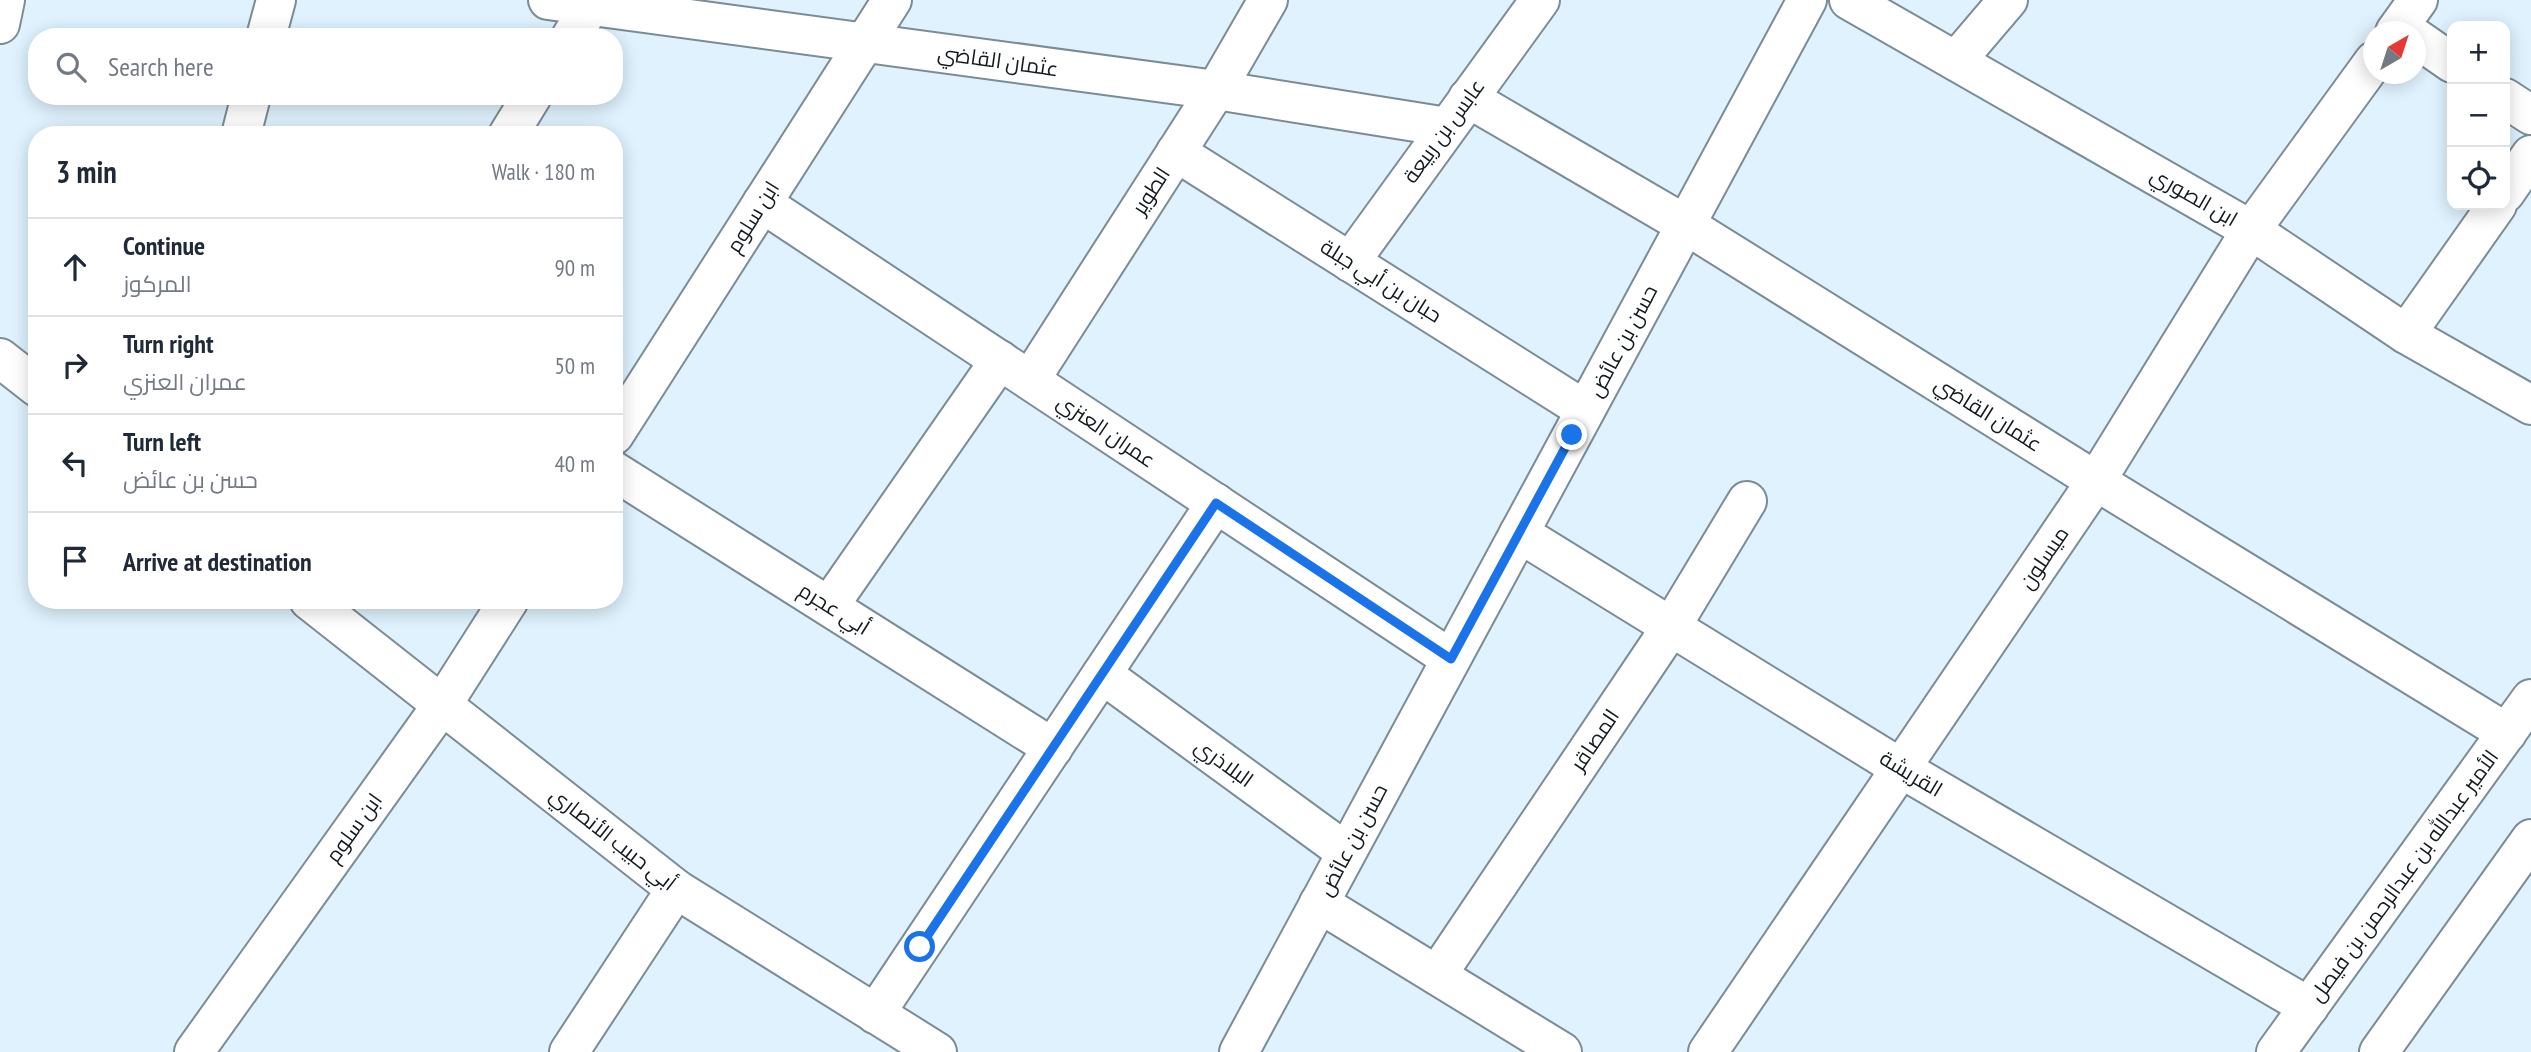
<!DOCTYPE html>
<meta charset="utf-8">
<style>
:root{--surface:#fff;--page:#f2f2f3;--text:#1f2937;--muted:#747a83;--line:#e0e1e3}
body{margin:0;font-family:"PT Sans Narrow",Cairo,sans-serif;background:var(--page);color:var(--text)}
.controls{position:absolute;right:21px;top:21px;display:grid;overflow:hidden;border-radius:14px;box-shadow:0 4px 18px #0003}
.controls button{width:63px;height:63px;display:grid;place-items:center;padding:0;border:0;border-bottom:2px solid var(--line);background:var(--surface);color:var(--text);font:35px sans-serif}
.compass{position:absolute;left:2363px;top:21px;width:63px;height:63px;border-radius:50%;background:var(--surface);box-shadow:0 4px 18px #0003;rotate:39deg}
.stop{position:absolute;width:21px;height:21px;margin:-16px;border:5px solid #1a73e8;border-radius:50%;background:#fff}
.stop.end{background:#1a73e8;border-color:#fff;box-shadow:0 2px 7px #0008}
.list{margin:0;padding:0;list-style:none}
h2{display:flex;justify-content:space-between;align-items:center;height:91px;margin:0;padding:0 28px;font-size:30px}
h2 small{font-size:23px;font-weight:400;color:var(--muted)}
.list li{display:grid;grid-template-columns:46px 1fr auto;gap:21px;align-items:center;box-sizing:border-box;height:98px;padding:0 28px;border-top:2px solid var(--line)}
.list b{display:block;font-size:26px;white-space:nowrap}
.list p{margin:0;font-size:23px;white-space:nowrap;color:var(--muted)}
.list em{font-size:23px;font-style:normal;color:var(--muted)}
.icon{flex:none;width:38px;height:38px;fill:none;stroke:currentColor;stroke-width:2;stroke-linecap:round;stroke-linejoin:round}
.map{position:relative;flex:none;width:2531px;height:1052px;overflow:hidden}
.search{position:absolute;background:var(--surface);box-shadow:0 4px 18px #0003;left:28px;top:28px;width:595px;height:77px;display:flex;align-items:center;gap:18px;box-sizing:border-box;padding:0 24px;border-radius:28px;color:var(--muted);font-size:26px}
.panel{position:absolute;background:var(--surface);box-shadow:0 4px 18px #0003;left:28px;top:126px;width:595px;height:483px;border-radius:28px}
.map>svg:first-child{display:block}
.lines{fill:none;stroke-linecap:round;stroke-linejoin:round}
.minor-casing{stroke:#7a8c95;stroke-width:42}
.major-casing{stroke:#7a8c95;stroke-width:42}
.minor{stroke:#fff;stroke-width:38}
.major{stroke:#fff;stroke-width:38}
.route{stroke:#1a73e8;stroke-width:9}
.labels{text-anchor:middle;stroke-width:5;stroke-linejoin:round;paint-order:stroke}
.street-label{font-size:21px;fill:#131a1d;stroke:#fff}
</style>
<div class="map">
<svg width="2531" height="1052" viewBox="0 0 2531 1052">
<rect width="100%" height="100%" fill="#dff2fd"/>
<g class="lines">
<!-- minor casing -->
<g class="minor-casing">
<g id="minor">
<path d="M548,0l668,90 231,37"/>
<path d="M1849,0l402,230 155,104 125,71"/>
<path d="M0,24l5,-24"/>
<path d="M2395,32l23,-32"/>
<path d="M266,37l10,-37"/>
<path d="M571,37l23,-37"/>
<path d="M2416,38l36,25"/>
<path d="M1956,61l52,-61"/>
<path d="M1468,98l218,127 410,256 411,252"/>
<path d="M2505,98l26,17"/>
<path d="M241,135l10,-39"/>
<path d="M508,135l24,-39"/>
<path d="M1176,152l409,258"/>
<path d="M2505,193l26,-38"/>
<path d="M762,203l689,456"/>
<path d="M1350,262l190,-262"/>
<path d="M2406,334l91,-129"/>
<path d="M0,358l37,29"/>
<path d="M1030,380l186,-290 52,-90"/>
<path d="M614,435l278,-435"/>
<path d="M614,471l439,277"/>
<path d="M1519,533l383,236 407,238"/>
<path d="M309,600l367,289 261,163"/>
<path d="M829,606l171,-246"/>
<path d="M1102,674l244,178"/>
<path d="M1319,903l243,149"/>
<path d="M1437,975l234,-348 76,-126"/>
<path d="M875,1014l341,-511"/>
<path d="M194,1052l248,-347 67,-105"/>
<path d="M569,1052l107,-163"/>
<path d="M1239,1052l568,-1052"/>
<path d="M1708,1052l388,-571 155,-251 123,-169"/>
</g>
</g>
<!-- major casing -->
<g class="major-casing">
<g id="major">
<path d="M2276,1052l255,-353"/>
<path d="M2379,1052l152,-213"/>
</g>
</g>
<!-- minor -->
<use href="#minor" class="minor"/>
<!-- major -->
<use href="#major" class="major"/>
</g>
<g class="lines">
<!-- route -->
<path class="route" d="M920,947l296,-444 235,156 121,-224"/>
</g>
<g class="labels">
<!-- street labels -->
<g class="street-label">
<text transform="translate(998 61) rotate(8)" y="7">عثمان القاضي</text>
<text transform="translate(1444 131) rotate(-54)" y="7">عابس بن ربيعة</text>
<text transform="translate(1151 191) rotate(-57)" y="7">الطوير</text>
<text transform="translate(2194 197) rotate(30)" y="7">ابن الصوري</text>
<text transform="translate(753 217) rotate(-58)" y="7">ابن سلوم</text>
<text transform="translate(1381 281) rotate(32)" y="7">حبان بن أبي جبلة</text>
<text transform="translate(1623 341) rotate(-62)" y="7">حسن بن عائض</text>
<text transform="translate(1988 414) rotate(32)" y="7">عثمان القاضي</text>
<text transform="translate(1106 431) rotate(34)" y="7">عمران العنزي</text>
<text transform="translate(2044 558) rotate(-56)" y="7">ميسلون</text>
<text transform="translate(834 609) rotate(32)" y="7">أبي عجرم</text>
<text transform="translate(1595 740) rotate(-56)" y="7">المصاقر</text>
<text transform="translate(1224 763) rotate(36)" y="7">البلاذري</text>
<text transform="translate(1911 774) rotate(31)" y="7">القريشة</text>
<text transform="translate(354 828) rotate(-54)" y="7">ابن سلوم</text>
<text transform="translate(613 839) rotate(38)" y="7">أبي حبيب الأنصاري</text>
<text transform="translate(1353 840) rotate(-62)" y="7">حسن بن عائض</text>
<text transform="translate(2404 876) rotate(-54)" y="7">الأمير عبدالله بن عبدالرحمن بن فيصل</text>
</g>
</g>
</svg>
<div class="controls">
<button>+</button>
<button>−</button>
<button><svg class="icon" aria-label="locate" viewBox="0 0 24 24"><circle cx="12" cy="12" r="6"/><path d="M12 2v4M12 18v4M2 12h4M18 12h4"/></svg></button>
</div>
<svg class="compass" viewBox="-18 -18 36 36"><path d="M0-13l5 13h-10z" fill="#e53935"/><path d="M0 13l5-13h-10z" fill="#747a83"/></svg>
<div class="stop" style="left:920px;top:947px"></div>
<div class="stop end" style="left:1572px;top:435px"></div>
<div class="search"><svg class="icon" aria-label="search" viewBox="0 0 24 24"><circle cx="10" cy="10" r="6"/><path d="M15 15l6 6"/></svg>Search here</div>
<section class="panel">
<h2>3 min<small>Walk · 180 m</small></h2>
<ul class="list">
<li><svg class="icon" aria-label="ahead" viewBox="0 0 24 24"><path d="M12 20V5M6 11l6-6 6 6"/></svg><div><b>Continue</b><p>المركوز</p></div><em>90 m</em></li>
<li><svg class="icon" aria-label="right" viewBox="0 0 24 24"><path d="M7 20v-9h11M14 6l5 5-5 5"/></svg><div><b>Turn right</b><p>عمران العنزي</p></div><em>50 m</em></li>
<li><svg class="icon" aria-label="left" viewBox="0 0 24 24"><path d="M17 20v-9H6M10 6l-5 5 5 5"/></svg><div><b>Turn left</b><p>حسن بن عائض</p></div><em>40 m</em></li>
<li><svg class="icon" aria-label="arrive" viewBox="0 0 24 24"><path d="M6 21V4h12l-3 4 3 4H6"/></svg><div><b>Arrive at destination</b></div></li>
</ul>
</section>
</div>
